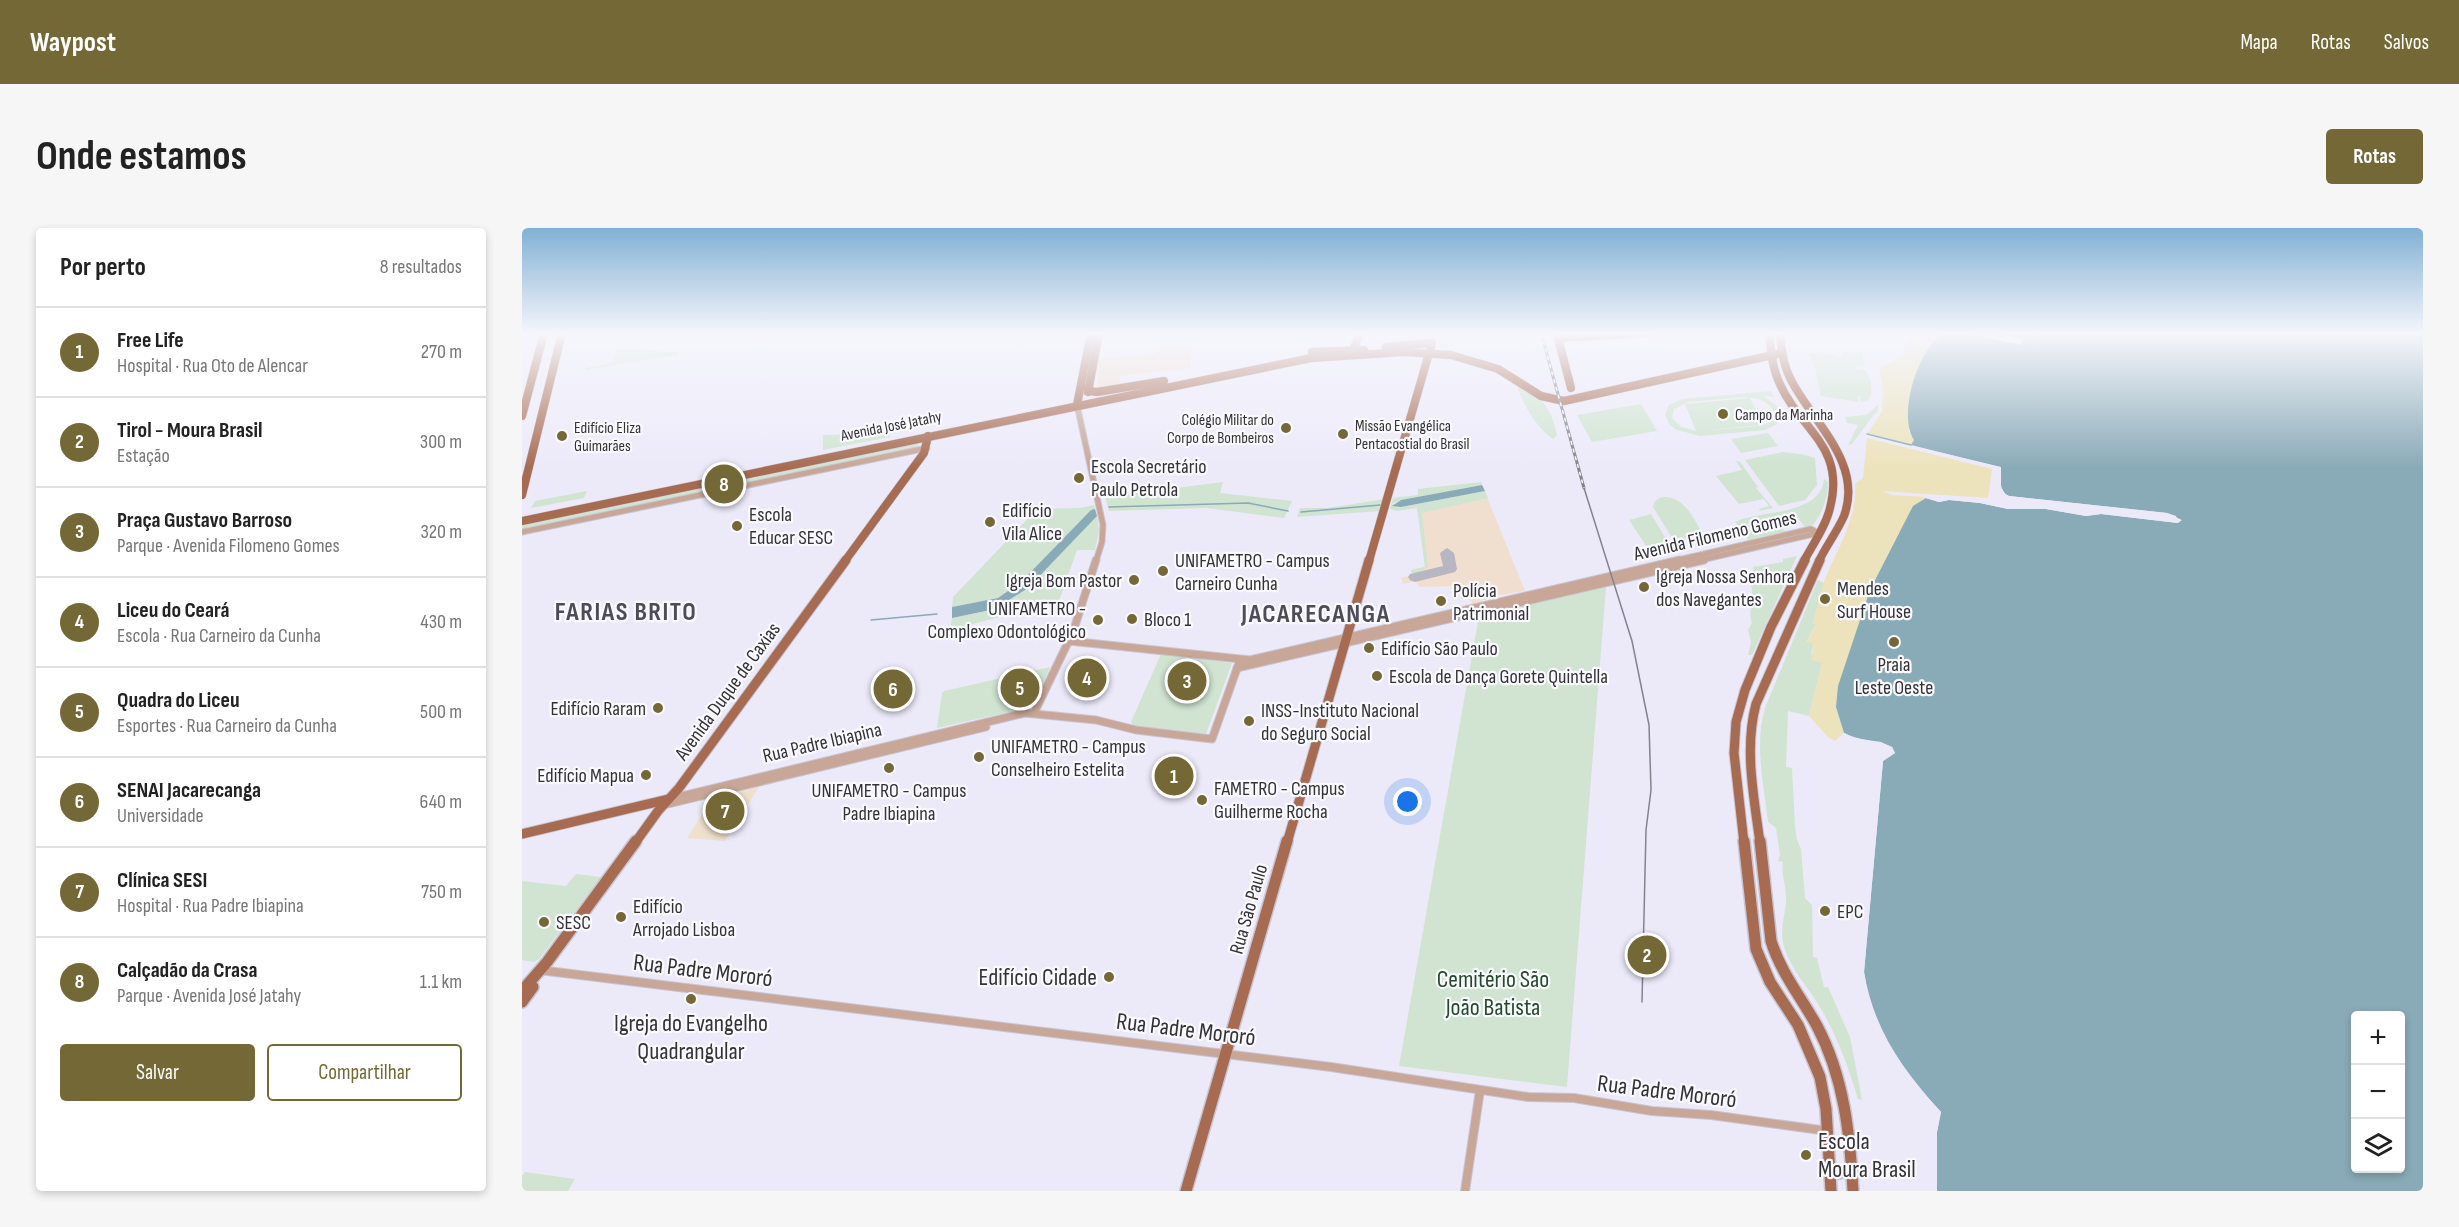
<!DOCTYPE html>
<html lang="pt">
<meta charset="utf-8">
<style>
:root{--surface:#fff;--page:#f6f6f6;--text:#222;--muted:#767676;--line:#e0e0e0;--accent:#746936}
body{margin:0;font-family:"Sofia Sans Condensed",sans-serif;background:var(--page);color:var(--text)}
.controls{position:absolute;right:18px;bottom:18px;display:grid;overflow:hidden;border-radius:6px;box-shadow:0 3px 9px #0003}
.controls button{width:54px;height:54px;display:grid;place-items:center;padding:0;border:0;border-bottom:2px solid var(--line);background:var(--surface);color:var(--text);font:30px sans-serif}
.you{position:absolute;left:886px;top:574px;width:21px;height:21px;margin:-15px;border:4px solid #fff;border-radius:50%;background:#1a73e8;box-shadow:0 0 0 9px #1a73e833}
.badge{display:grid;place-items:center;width:39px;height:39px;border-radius:50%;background:var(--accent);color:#fff;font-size:20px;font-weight:700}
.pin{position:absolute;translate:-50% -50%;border:3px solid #fff;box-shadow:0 2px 6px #0006}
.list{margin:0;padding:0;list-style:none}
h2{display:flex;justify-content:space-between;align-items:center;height:78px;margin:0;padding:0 24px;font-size:26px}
h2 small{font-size:20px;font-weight:400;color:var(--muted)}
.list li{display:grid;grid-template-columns:39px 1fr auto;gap:18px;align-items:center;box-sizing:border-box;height:90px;padding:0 24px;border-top:2px solid var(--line)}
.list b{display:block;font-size:22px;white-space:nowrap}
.list p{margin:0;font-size:20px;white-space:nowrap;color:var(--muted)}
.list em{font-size:20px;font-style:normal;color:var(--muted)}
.actions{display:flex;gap:12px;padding:18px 24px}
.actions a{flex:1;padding:14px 0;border:2px solid var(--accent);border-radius:6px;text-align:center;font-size:21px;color:var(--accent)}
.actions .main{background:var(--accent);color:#fff}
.icon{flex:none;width:33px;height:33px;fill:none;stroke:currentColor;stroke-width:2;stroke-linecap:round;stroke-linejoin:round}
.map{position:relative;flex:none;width:1901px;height:963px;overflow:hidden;border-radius:6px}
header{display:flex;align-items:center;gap:36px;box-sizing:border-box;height:84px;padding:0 30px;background:var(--accent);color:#fff}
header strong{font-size:28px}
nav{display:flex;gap:33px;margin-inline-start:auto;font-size:21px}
.intro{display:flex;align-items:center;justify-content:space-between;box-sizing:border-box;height:144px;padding:0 36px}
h1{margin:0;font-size:42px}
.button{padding:15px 27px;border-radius:6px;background:var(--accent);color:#fff;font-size:21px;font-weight:700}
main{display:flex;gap:36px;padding:0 36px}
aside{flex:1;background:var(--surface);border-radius:6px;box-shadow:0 3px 9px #0003}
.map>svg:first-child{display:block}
.industrial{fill:#f0dfce}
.medical{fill:#efe0cd}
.green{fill:#d0e4d1;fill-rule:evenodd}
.sand{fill:#ece3bd}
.water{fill:#89aab7;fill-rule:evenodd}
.pier{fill:#eceaf9}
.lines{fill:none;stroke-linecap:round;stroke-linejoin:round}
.stream{stroke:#89aab7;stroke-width:1.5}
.taxiway{fill:#b8b6c2;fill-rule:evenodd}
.minor-far2-casing{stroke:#c7c5d2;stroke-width:7}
.minor-far1-casing{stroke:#c7c5d2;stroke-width:9}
.minor-casing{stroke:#c7c5d2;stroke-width:10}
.major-far2-casing{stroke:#c7c5d2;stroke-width:9}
.major-far1-casing{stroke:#c7c5d2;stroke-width:11}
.major-casing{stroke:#c7c5d2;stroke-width:14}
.minor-far2{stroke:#c9a798;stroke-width:5}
.minor-far1{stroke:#c9a798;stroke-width:7}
.minor{stroke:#c9a798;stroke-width:8}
.major-far2{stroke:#a76b51;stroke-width:8}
.major-far1{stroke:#a76b51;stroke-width:9}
.major{stroke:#a76b51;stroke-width:11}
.tram{stroke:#84838c;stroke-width:1.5}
.rail-casing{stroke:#84838c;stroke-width:3}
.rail{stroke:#f9f9fe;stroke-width:1.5;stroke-dasharray:4;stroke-linecap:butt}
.poi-dot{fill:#746936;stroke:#f9f9fe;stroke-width:2}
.labels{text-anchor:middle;stroke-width:4.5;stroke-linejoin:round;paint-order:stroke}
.far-poi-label{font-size:16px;fill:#333237;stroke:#f9f9fe;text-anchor:start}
.far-street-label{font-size:16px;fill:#333237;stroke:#f9f9fe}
.poi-label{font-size:20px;fill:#333237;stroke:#f9f9fe;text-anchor:start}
.street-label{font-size:20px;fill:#333237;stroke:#f9f9fe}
.near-street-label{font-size:24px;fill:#333237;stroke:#f9f9fe}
.near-poi-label{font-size:24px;fill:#333237;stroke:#f9f9fe;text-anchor:end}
.near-park-label{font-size:24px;fill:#234a2a;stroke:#f9f9fe}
.district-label{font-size:26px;font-weight:bold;letter-spacing:1.5px;fill:#4e4c58;stroke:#f9f9fe}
</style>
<header>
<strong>Waypost</strong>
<nav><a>Mapa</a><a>Rotas</a><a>Salvos</a></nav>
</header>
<div class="intro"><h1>Onde estamos</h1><a class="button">Rotas</a></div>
<main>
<aside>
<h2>Por perto<small>8 resultados</small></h2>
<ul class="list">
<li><span class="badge">1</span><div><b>Free Life</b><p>Hospital · Rua Oto de Alencar</p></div><em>270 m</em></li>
<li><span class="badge">2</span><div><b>Tirol - Moura Brasil</b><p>Estação</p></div><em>300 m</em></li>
<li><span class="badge">3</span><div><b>Praça Gustavo Barroso</b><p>Parque · Avenida Filomeno Gomes</p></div><em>320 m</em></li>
<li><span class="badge">4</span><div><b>Liceu do Ceará</b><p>Escola · Rua Carneiro da Cunha</p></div><em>430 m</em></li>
<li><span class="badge">5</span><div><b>Quadra do Liceu</b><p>Esportes · Rua Carneiro da Cunha</p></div><em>500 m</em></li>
<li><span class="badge">6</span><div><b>SENAI Jacarecanga</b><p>Universidade</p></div><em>640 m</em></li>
<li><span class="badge">7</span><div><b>Clínica SESI</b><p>Hospital · Rua Padre Ibiapina</p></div><em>750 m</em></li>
<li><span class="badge">8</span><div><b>Calçadão da Crasa</b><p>Parque · Avenida José Jatahy</p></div><em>1.1 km</em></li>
</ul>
<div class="actions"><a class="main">Salvar</a><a>Compartilhar</a></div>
</aside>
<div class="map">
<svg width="1901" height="963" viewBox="0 0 1901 963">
<rect width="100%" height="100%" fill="#eceaf9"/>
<!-- industrial -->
<g class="industrial">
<path d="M670,120l-2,20 -70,8v9l-22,4v-31l56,-3 2,-6z"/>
<path d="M965,269l38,94 -25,4 -28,9 -7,-18 -46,1 -3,-6 -13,3 -2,-6 12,-3 -2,-5 14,-3 -7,-56z"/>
</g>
<!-- medical -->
<path class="medical" d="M237,559l-34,54 -38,-3 26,-40z"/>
<!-- green -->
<g class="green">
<path d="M95,121l62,3 -1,3 -93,15 1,-2 26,-5z"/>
<path d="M1321,122l19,3 3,12 -10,1 2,4h9c4,9 9,21 2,30l-7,2 -2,-6 -2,1 2,5 -38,-6 -6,-28 -7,-15 13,-1 21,6z"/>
<path d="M993,153c26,17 35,22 42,54l-4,4c-18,-12 -31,-37 -38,-58z"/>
<path d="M1249,163l3,6 -11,-1 14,10 4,10 -4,8 -12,6 -65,6 -23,-6 -7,-5 -5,-10 4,-10 13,-6zM1224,169c12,1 23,4 28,15l-2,9 -11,5 -65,5 67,-6 -13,-27 -65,6 11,27 -15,-4 -9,-9 2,-9 14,-7z"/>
<path d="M1119,176l16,27 -65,11 -15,-27z"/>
<path d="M1357,176l-2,9h-2l-23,31 -4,1 10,-20 -11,-2 -2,-6 21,-2z"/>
<path d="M368,205v4l-67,13v-15z"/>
<path d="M1246,205l10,13 -37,7 -10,-14z"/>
<path d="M397,213l-1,6 -396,83v-7z"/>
<path d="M1260,224l19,2 14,4 2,27 -12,15 -26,6 -34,-46z"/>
<path d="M1214,233l4,1 18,25 -2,1 17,20 -13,3 -1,-2 10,-3 -5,-7 -25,5 -23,-28 26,-6z"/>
<path d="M1302,251l4,3c0,16 -5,30 -15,43l-8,2 -7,-9 -10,1 2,4 -3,-2 -7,3 5,8 -37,8 -13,-18c25,-12 86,-6 89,-43z"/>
<path d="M701,254l-3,11 72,8 -8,17 -77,-10 -98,3 -4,-14z"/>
<path d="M959,254l1,3 -81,15 -9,4 9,3 84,-16 3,7 -66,15 6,54 -8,4 1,4 -7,1 -3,-6 14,-3 -8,-59 -20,3 -7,-2 3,-11 25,-3v-6z"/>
<path d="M65,263l-3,7 -53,10 4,-7z"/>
<path d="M1140,269c23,-2 32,23 42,39l-29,7 -22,-36 2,-6z"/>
<path d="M863,271l-4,12 -84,6 3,-9h28z"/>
<path d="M572,277l1,4 -4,1 -70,72 -23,16 -46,9 1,-10 84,-88 43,-1z"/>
<path d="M1129,286l18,30v1l-20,5 -20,-30z"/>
<path d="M575,288l2,14 -4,20h-18l-18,51 -109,29 2,-12 43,-9 33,-21z"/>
<path d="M1275,328l-45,99h-4l3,-13 -3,-12 4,-7c-5,-13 4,-28 -2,-40l3,-1v-15l30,-5v-3z"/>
<path d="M1296,352l6,3 -11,40 3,1 -9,17 7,3 -3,10 11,9 -13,53 -21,-5 -2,56 6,1 3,58 2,14 4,9 4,49 7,7 1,52 4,1 7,29h4l22,50 12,63 -4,-1c-9,-30 -19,-58 -34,-85 -13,-25 -34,-43 -41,-71 -3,-17 3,-29 3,-45 0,-14 -5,-23 -3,-36l-5,-1 2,-6 -4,-27 -8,-6c-4,-37 -14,-77 -3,-114z"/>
<path d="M1080,358l4,1 -39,500 -168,-21 80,-450z"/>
<path d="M639,426l71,9 -26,71 -72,-7 -3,-5z"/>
<path d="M528,439l-15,37 -4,3 -94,21 5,-35 2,-2z"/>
<path d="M54,646l25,3 -62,82 -5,3 -12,-2v-79l44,5z"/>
<path d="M3,944l50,7 -7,12h-46v-15z"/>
</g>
<!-- sand -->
<g class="sand">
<path d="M1387,105h33l-15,17 -19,81 6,9 -3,5 -20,-4 -3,-3 -21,-4 15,-22 1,-24 -4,-20 23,-11z"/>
<path d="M1345,210l125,31 -4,29 -106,-7 10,4 34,2 2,1h-2l-90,209 8,26 -9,8 -6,-3 -20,-22 13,-53 -11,-3 3,-16 -7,-2 9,-17 -3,-2c4,-13 6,-27 11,-41 12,-32 34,-63 31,-98l8,-6z"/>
</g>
<!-- water -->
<g class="water">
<path d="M1420,105h21l58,12 2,-6 -33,-6h433v858h-486v-59l4,-20c-39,-43 -67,-82 -77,-140l19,-211 12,-8 -3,-6c-16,-7 -33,-6 -48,-14l-8,-26 2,-21 32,-96 43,-84 13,-8 13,4 10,-2 31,3 28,6h38l40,7 15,-2 77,9 -2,-7 -9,-3 -158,-17c-11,-5 -8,-19 -9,-29l-89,-22 3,-5c-14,-21 -1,-69 13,-89 4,-7 10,-12 15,-18zM1834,788h44v152h-44z"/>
<path d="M960,257l3,6 -84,16 -9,-1 9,-6z"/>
<path d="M573,281l2,7 -69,72 -33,21 -43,9v-11l46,-9 23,-16 70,-72z"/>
</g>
<!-- pier -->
<g class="pier">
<path d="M1386,217l93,22v20l4,7 4,2 158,17 15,7 -4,3 -77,-9 -15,2 -40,-7h-38l-28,-6 -31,-3 -10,2 -17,-5 4,-2 13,4 10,-2 32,3 28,6h38l39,7 15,-2 76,9 -11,-4 -158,-17 -5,-2 -5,-9v-19l-88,-21z"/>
<path d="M1322,505l10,5 27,4 11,5 3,6 -12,8 -19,211 5,29 11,29 31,49 30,33 -4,20v59h-3v-59l4,-19 -30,-32 -30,-50 -12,-29 -5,-30 19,-211 11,-10 -10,-6 -29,-4 -11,-7z"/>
</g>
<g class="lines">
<!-- stream -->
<g class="stream">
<path d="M1345,206l44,11"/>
<path d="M587,279l139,-4 40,8"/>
<path d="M779,284l79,-7"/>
<path d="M349,392l66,-6"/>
</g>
<!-- taxiway -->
<path class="taxiway" d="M925,320l7,5 3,16 -2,3 -40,10 -5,-2 -2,-3 2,-3 33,-8 -3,-13z"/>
<!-- minor-far2 casing -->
<g class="minor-far2-casing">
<g id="minor-far2">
<path d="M555,177l26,120 -1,17 -6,19"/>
<path d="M0,304l405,-84"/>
<path d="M1152,333l137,-32 7,4"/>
<path d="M1175,333l121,-28"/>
</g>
</g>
<!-- minor-far1 casing -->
<g class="minor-far1-casing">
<g id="minor-far1">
<path d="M547,413l181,19 430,-100"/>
<path d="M715,440l467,-108"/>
<path d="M512,485l39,-81 23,-72"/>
<path d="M147,571l356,-86 71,7 40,10 76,9 28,-79"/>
<path d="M142,577l322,-78"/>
</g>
</g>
<!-- minor casing -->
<g class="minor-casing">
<g id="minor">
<path d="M17,742l792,97 197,30 46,1 78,13 59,4 117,16"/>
<path d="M943,963l15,-101"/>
</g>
</g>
<!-- major-far2 casing -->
<g class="major-far2-casing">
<g id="major-far2">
<path d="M1247,105c2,17 3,34 10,49 21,49 67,63 51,126 -4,18 -17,36 -26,53"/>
<path d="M1258,105c1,15 3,31 10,45 21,43 74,84 54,138 -7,16 -18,30 -25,45"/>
<path d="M790,124l52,-2"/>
<path d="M830,125l8,-20"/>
<path d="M566,160l2,3 7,1 67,-11"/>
<path d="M1049,160l-13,-50 90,-5"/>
<path d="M566,164l11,-59"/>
<path d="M555,177l14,-72"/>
<path d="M0,188l22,-83"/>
<path d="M0,267l40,-162"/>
<path d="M0,293l789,-163 93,-6 47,3 47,14 43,27 23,5 218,-48"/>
<path d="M323,333l79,-108 4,-17"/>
<path d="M847,333l63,-218 -46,4"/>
</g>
</g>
<!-- major-far1 casing -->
<g class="major-far1-casing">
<g id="major-far1">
<path d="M0,606l147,-35"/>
<path d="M113,615l23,-32 21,-23 167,-228"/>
<path d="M765,615l82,-283"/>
<path d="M1222,615l-10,-90 2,-31 9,-32 26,-63 34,-67"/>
<path d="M1238,615c-6,-46 -16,-94 -4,-139l64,-144"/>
</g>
</g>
<!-- major casing -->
<g class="major-casing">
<g id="major">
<path d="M1222,613l12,108 14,33 28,43 22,52 6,32 5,82"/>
<path d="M1238,613l11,100c10,32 30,56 46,85 27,51 33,108 36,165"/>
<path d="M0,763l25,-29 89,-121"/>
<path d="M0,774l11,-15"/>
<path d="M1308,946l22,-3"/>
<path d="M664,963l101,-350"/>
</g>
</g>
<!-- minor-far2 -->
<use href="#minor-far2" class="minor-far2"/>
<!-- minor-far1 -->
<use href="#minor-far1" class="minor-far1"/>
<!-- minor -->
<use href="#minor" class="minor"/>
<!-- major-far2 -->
<use href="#major-far2" class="major-far2"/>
<!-- major-far1 -->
<use href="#major-far1" class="major-far1"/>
<!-- major -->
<use href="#major" class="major"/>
<!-- tram -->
<path class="tram" d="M1062,260l48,153 17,84 2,65 -5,40 -4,172"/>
<!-- rail casing -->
<g class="rail-casing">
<path id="rail" d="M1019,105l43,155"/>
</g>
<!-- rail -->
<use href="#rail" class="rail"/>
</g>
<!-- sky -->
<linearGradient id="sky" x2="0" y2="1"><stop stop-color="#82b0d4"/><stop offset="0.44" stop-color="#f6f6fc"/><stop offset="1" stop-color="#f6f6fc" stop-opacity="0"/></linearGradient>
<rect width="1901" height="240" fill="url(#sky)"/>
<!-- markers -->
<g class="poi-dot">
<circle cx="1201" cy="186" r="6"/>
<circle cx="764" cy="200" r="6"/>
<circle cx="821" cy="206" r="6"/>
<circle cx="40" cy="208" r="6"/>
<circle cx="557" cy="250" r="6"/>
<circle cx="468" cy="294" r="6"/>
<circle cx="215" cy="298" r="6"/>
<circle cx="641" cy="343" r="6"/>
<circle cx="612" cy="352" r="6"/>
<circle cx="1122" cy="359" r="6"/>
<circle cx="1303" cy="371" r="6"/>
<circle cx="919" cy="373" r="6"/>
<circle cx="610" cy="391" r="6"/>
<circle cx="576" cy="392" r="6"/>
<circle cx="1372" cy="414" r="6"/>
<circle cx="847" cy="420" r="6"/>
<circle cx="855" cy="448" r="6"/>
<circle cx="136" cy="480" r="6"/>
<circle cx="727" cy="493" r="6"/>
<circle cx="457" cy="529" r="6"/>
<circle cx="367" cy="540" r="6"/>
<circle cx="124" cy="547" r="6"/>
<circle cx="680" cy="572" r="6"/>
<circle cx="1303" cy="683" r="6"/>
<circle cx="99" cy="689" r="6"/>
<circle cx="22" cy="694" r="6"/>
<circle cx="587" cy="749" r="6"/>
<circle cx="169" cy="771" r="6"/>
<circle cx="1284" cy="927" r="6"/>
</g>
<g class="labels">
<!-- far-poi labels -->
<g class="far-poi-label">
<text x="1213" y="192">Campo da Marinha</text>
<text x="752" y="197" text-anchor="end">Colégio Militar do<tspan x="752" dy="18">Corpo de Bombeiros</tspan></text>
<text x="833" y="203">Missão Evangélica<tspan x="833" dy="18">Pentacostial do Brasil</tspan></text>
<text x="52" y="205">Edifício Eliza<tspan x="52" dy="18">Guimarães</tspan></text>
</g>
<!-- far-street labels -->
<g class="far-street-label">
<text transform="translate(369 197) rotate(-11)" y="6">Avenida José Jatahy</text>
</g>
<!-- poi labels -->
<g class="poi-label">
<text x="569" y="245">Escola Secretário<tspan x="569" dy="23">Paulo Petrola</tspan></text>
<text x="480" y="289">Edifício<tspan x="480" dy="23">Vila Alice</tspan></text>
<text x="227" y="293">Escola<tspan x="227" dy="23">Educar SESC</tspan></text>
<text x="653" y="339">UNIFAMETRO - Campus<tspan x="653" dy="23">Carneiro Cunha</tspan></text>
<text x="1134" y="355">Igreja Nossa Senhora<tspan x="1134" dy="23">dos Navegantes</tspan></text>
<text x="600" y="359" text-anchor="end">Igreja Bom Pastor</text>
<text x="1315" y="367">Mendes<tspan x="1315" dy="23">Surf House</tspan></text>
<text x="931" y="369">Polícia<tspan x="931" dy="23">Patrimonial</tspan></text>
<text x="564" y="387" text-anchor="end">UNIFAMETRO -<tspan x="564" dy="23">Complexo Odontológico</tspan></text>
<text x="622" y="398">Bloco 1</text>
<text x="859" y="427">Edifício São Paulo</text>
<text x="1372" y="443" text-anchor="middle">Praia<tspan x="1372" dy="23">Leste Oeste</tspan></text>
<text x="867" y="455">Escola de Dança Gorete Quintella</text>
<text x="124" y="487" text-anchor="end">Edifício Raram</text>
<text x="739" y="489">INSS-Instituto Nacional<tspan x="739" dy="23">do Seguro Social</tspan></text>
<text x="469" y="525">UNIFAMETRO - Campus<tspan x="469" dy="23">Conselheiro Estelita</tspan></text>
<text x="112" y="554" text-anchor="end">Edifício Mapua</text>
<text x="692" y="567">FAMETRO - Campus<tspan x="692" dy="23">Guilherme Rocha</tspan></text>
<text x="367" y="569" text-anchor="middle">UNIFAMETRO - Campus<tspan x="367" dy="23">Padre Ibiapina</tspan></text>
<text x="111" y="685">Edifício<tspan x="111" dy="23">Arrojado Lisboa</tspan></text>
<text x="1315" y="690">EPC</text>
<text x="34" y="701">SESC</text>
</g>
<!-- street labels -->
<g class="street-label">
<text transform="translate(1193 307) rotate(-13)" y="7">Avenida Filomeno Gomes</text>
<text transform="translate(205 463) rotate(-54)" y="7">Avenida Duque de Caxias</text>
<text transform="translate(300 514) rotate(-13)" y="7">Rua Padre Ibiapina</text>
<text transform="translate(726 681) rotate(-74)" y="7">Rua São Paulo</text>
</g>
<!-- near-street labels -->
<g class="near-street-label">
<text transform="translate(181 742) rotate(7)" y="8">Rua Padre Mororó</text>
<text transform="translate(664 801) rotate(7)" y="8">Rua Padre Mororó</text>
<text transform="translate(1145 863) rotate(7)" y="8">Rua Padre Mororó</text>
</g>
<!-- near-poi labels -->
<g class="near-poi-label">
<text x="575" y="757">Edifício Cidade</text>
<text x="169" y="803" text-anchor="middle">Igreja do Evangelho<tspan x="169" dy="28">Quadrangular</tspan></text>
<text x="1296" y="921" text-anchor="start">Escola<tspan x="1296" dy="28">Moura Brasil</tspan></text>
</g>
<!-- near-park labels -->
<g class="near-park-label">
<text x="971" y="759">Cemitério São<tspan x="971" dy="28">João Batista</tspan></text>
</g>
<!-- district labels -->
<g class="district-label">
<text x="104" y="392">FARIAS BRITO</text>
<text x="794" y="394">JACARECANGA</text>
</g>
</g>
</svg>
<div class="controls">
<button>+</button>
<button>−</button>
<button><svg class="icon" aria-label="layers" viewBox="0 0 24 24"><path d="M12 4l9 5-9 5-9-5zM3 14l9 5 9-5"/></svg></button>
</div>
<div class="you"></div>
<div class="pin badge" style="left:652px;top:548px">1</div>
<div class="pin badge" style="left:1125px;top:727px">2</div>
<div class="pin badge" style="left:665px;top:453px">3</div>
<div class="pin badge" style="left:565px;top:450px">4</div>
<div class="pin badge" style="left:498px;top:460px">5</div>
<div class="pin badge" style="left:371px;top:461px">6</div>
<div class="pin badge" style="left:203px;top:583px">7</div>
<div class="pin badge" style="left:202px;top:256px">8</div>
</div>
</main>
